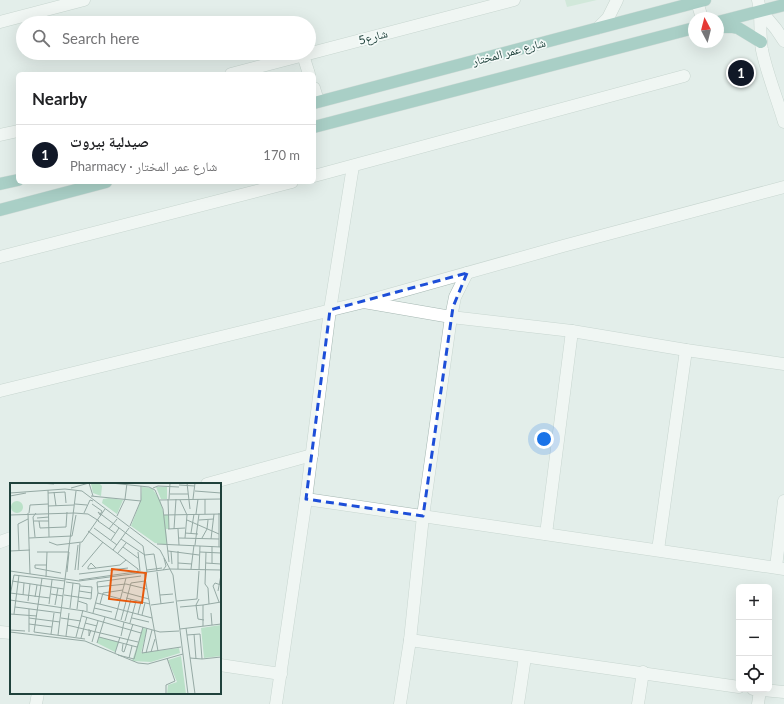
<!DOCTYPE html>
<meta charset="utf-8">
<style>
:root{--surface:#fff;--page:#f2f2f2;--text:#202124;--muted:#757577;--line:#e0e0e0;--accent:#111827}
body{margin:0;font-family:Lato,"Noto Naskh Arabic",sans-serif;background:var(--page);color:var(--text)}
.controls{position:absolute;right:12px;bottom:12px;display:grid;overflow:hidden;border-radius:6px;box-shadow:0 4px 16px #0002}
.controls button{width:36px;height:36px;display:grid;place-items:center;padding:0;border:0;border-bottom:1px solid var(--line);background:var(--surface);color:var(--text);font:20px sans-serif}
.compass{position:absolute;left:688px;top:12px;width:36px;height:36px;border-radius:50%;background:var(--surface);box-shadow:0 4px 16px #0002;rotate:353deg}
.you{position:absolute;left:544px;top:439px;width:14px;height:14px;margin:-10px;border:3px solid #fff;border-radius:50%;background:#1a73e8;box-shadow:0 0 0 6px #1a73e833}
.badge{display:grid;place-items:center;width:26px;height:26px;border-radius:50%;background:var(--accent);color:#fff;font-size:13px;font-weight:700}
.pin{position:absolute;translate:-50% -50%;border:2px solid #fff;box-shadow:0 1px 4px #0006}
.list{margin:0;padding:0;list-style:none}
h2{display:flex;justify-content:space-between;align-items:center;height:52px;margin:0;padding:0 16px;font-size:17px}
h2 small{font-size:13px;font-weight:400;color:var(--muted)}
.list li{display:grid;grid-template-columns:26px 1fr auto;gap:12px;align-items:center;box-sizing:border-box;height:60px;padding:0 16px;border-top:1px solid var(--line)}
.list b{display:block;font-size:15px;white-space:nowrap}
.list p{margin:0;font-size:13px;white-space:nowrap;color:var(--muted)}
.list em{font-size:13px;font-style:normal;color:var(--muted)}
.icon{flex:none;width:22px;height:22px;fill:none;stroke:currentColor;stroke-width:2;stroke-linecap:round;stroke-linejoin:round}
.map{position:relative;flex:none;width:784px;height:704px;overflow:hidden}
.search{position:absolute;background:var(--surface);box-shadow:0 4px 16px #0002;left:16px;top:16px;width:300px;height:44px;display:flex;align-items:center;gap:10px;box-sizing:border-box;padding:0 14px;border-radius:22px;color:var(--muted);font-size:15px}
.panel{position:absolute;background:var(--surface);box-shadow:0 4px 16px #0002;left:16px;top:72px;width:300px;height:112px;border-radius:6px}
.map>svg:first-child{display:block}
.green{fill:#bae1c8}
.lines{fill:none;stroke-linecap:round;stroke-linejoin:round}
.minor-casing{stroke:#a5b7b2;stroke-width:13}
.tertiary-casing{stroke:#a5b7b2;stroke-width:13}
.primary-casing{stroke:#c1cac8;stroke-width:13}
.minor{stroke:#fff;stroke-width:12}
.tertiary{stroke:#fff;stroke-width:12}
.primary{stroke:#63a89c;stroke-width:12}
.marked{fill:none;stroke:#1d4ed8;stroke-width:3;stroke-dasharray:8 5;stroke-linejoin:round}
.labels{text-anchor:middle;stroke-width:3.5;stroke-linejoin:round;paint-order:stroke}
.street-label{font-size:12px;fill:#20423c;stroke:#f4faf8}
.inset-road{fill:none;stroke:#95a9a4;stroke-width:1}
.view{fill:#e8590c;fill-opacity:0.15;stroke:#e8590c;stroke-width:2}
.inset-edge{fill:none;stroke:#20423c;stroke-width:2}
</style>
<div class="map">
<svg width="784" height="704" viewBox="0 0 784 704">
<rect width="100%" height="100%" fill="#e3eeea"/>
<!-- green -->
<path class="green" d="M565,0h32l-30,7z"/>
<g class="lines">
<!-- minor casing -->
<g class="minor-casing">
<g id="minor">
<path d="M694,0l3,2 5,16"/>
<path d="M0,22l84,-22"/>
<path d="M598,28l10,-10 9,-18"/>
<path d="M303,55l6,19"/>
<path d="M231,74l283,-74"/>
<path d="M314,88l4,13"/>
<path d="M0,135l18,-4"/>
<path d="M314,176l370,-100"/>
<path d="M0,257l292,-75"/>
<path d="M367,301l196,-55 221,-59"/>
<path d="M0,391l364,-89 87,15 121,14 114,19 98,14"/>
<path d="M207,484l105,-29"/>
<path d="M306,499l478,70"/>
<path d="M546,534l26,-203"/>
<path d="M0,542l11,-4"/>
<path d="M658,550l28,-200"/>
<path d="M776,567l8,-66"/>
<path d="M0,632l11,1"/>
<path d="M410,640l329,47"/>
<path d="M220,665l61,9"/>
<path d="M753,689l31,3"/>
<path d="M36,704l2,-11"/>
<path d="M276,704l30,-205 24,-189 23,-144"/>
<path d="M400,704l10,-64 13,-124 28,-199 4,-20 12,-24"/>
<path d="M518,704l7,-47"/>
<path d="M638,704l5,-32"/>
<path d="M758,704l2,-14"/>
</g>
</g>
<!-- tertiary casing -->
<g class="tertiary-casing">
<g id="tertiary">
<path d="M758,0c4,16 1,33 4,50 5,24 15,48 22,72"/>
<path d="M761,11l15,18 8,12"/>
</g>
</g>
<!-- primary casing -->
<g class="primary-casing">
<g id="primary">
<path d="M718,22l66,-17"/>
<path d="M718,27h15l5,1 23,14"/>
<path d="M314,103l391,-103"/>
<path d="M314,127l380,-99"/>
<path d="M0,184l18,-4"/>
<path d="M0,210l106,-28"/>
</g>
</g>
<!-- minor -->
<use href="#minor" class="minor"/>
<!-- tertiary -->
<use href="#tertiary" class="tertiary"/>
<!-- primary -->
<use href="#primary" class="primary"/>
</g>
<!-- marked area -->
<path d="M0 0H784V704H0ZM467,273l-14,34 -30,209 -117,-17 24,-189z" fill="#e3eeea" fill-opacity=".55" fill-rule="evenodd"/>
<path class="marked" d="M467,273l-14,34 -30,209 -117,-17 24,-189z"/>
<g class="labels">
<!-- street labels -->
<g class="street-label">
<text transform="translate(373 37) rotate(-15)" y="4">شارع5</text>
<text transform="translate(509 52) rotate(-15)" y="4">شارع عمر المختار</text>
</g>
</g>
<!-- overview -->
<g transform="translate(10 483)">
<rect width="211" height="211" fill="#e3eeea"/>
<path d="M89,0l3,3 -1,10 -8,-3 -2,-9zM132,4l10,1 8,12 4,15h5v14h-3l1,16 -12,-2 -24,-17 10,-26zM146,4h11v12h-6zM99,15l14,2 -6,14 -15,-11 1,-4zM1 24a6 6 0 1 1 12 0a6 6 0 1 1-12 0ZM211,142v31l-17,2 -3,-30zM133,145l4,1 -6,24 38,-5 1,5 -29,9 -19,-1zM89,154l20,5 -4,10 -18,-9zM171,173l5,38h-19l1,-9 9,-3 -9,-22z" fill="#bae1c8"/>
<path class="inset-road" d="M30,0l14,1M101,0l38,4 6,3 8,19 6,53M177,0l3,26M169,2l16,1M61,5l18,-5 4,13M143,5l5,-2 21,1M38,7l1,47M185,8l26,2M44,9l2,14M0,10l55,-4 17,2 78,59 13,25 15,119M38,10l17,-1 1,11M160,11h18M0,13l16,-3M81,13l50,5M158,16l1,30M159,16l1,-16M183,16l2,-16M195,16v15M150,17l61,-1M170,17l7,15 -2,23M65,21l12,1M82,21l10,7 -2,4M38,23l26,-1M18,30l2,61M19,30l1,-8 18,-1M74,30l6,-13 3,1M186,31l2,-15M0,32l64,-2 14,1 11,7M154,32l57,-1M91,33l-3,-4 45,34 4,26M107,33l8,-17 2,-16M27,35l12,-1M177,37l32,14M189,37l15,-1M24,38h15M29,38l1,7 26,-1 1,-15M88,38l17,12M120,43l11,-26v-14M84,45l23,17M99,46l8,-10M158,46l17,-1M164,46l2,-30M168,46l1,16M78,48l50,38v4M175,50l13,1M181,50l3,-19M25,54l-2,-20 3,-4M19,55l43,-2 4,-21M169,55l40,1M192,55l5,-9 1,-9M111,56l24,16M201,56l3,-25M101,57l8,-12M39,59l8,3 25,-3 23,-33M147,61l64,3M185,62l4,-31M202,63v17M113,64l15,11M209,64v-34M103,67l16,-22M0,68l20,-1M9,68l-1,-27 10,-5M158,68l31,4M161,68l1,13M27,69h32l-2,20M128,69l2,19M190,69l21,1M196,69l-1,32 3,4 1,16M108,70l8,-10M135,72l9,-1 3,17M168,80l14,1M196,80l15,1M37,82h-12v3l26,5M72,84l21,-25M86,85l-5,-5 -3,4v2l32,-4 6,-5M168,86v-18M181,86l3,-24M65,87l3,-25M68,87l2,-27M137,87l15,-2M153,87l3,-4 -2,-8M189,87l1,-24M0,88l69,10 91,-12 51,1M134,89l14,79M147,89l4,32M69,91l49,-6M36,94l1,-25M69,97l56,-8M2,98l52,8M56,99l14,2 -3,25M87,99l44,-6M121,100l14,-2M87,104l29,-3 21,5M69,108l13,2M208,108l3,-16M113,109l26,7M0,110l40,5M88,110l23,6M41,111l12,2M13,112l1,-12M54,112l27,4 1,-12 -12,-1M150,112l13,-1M0,113l4,-21 51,6M25,114l2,-12M116,115l24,6M189,116l-3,6 2,14 6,1M0,117l74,11 76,21 19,-1M18,118l2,-17M68,118l9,3v7M167,118l20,-2 2,-28M209,119l-6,-16 2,-3 6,2M86,120l56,15M39,121l3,-24M90,121l3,-11 20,-3M45,122l3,-17M141,122l23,-3M5,124l46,6M170,124l23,-2M60,125l3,-25M84,125l18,4M83,130l5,-20 -1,-11M201,130l1,12M0,131l27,2M4,131l5,-39M128,131l3,-12M132,132l3,-12M72,133l59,17M19,135l31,4M51,135l20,3M122,135l17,4M105,136l11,-41M111,137l10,-37M115,138l6,-22M75,140l12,3M120,140l6,-22M19,141l23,3M57,142l71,17M193,143v-21l18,-3M137,145l-5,25 39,-6M176,145l9,66M79,146v7l2,-6M170,146l41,-5M0,147l15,1M0,149l75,9 53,22 10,1 35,-10M19,149v-23M24,149l51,7M24,149l8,-54M41,151l3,-21M184,151l2,25M48,152l18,-144M177,152l13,-1 2,25 -12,-1M56,153l3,-23M111,153l3,-14M66,154l7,-27M89,154l38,10M71,155l6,-21M82,159l6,-21M87,160l8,-26M113,161l-1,7 2,1 9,-28M141,169l4,-13M105,170l5,-16M136,170l6,-23M108,172l16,4 9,-32M119,175l3,-12M192,176l19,-2M156,211v-9l9,-4 -8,-23"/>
<path class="view" d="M102,86l34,4 -4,30 -33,-4z"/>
<rect width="211" height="211" class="inset-edge"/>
</g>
</svg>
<div class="controls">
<button>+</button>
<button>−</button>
<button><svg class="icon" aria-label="locate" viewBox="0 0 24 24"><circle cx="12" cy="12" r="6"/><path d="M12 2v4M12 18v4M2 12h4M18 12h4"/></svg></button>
</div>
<svg class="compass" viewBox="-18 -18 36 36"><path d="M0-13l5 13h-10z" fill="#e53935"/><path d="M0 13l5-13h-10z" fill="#757577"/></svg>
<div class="you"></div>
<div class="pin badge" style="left:741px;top:73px">1</div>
<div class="search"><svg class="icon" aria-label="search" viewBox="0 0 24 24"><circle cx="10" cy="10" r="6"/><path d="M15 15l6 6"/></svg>Search here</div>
<section class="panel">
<h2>Nearby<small></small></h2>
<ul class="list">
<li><span class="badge">1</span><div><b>صيدلية بيروت</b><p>Pharmacy · شارع عمر المختار</p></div><em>170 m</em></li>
</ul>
</section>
</div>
